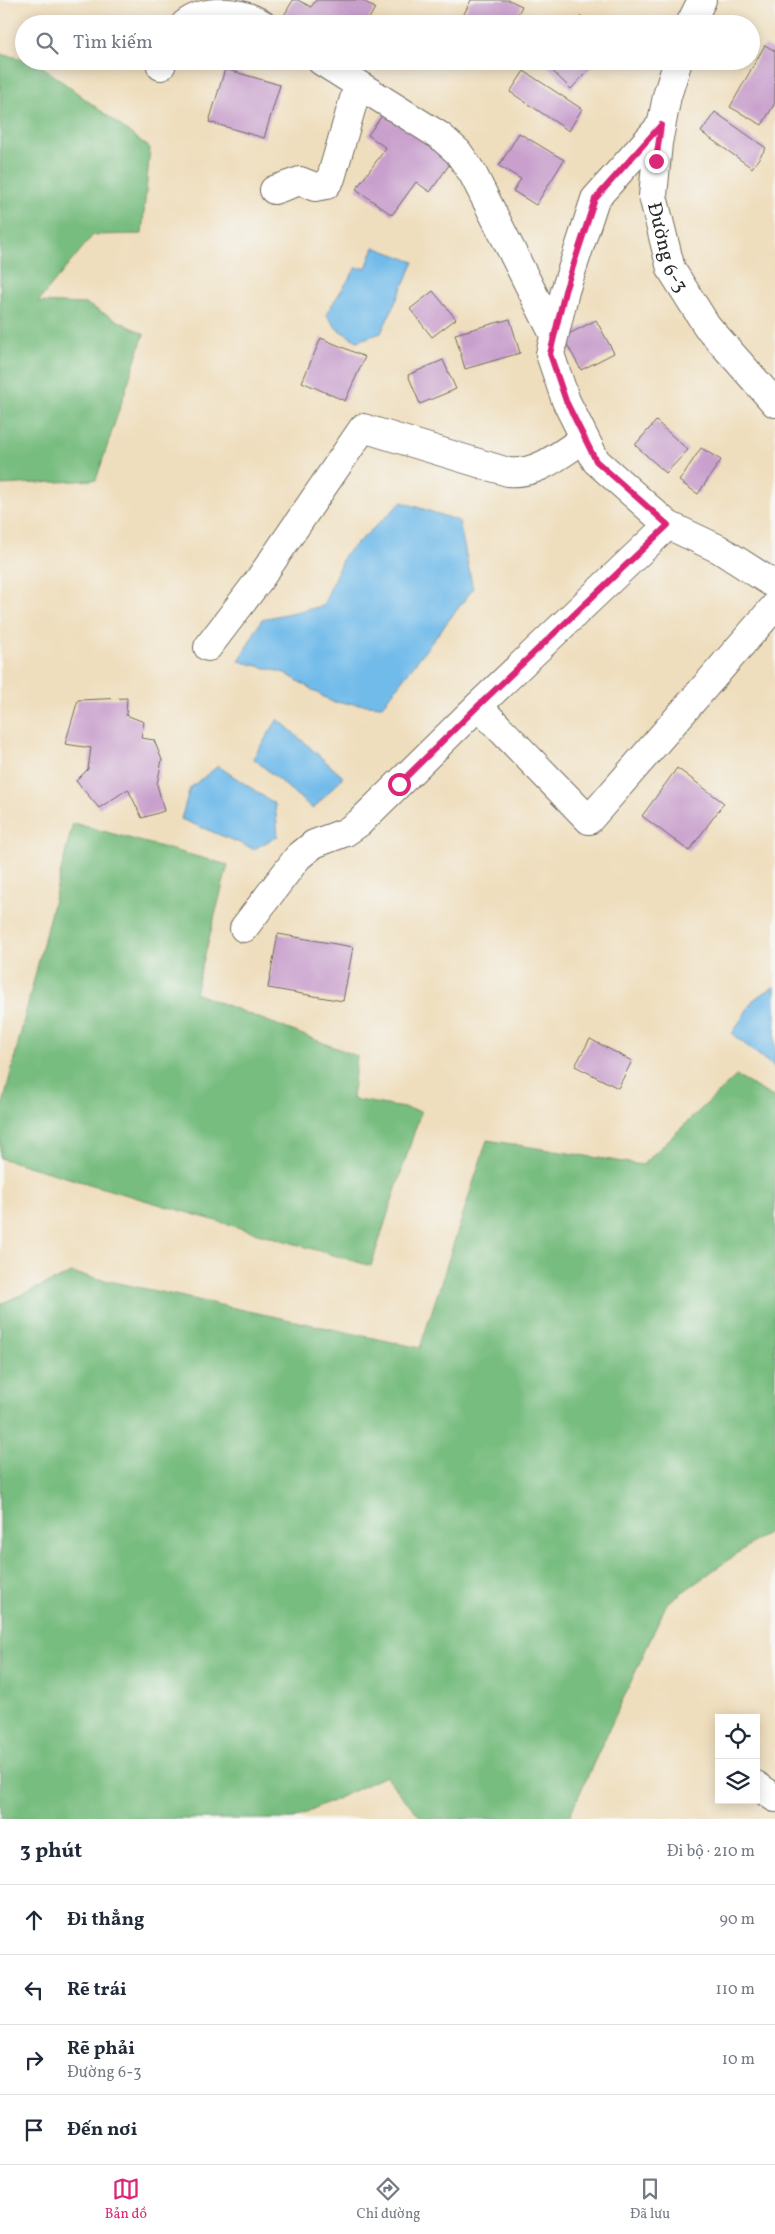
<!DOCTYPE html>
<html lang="vi">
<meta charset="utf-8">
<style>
:root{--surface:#fff;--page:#f6f6f7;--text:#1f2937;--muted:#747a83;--line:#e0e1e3;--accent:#db2777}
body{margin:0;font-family:Vollkorn,serif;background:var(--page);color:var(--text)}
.controls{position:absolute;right:15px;bottom:15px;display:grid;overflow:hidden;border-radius:0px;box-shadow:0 2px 12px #0003}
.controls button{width:45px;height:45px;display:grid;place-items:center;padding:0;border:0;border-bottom:1px solid var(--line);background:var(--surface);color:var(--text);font:25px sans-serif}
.stop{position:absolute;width:15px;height:15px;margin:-11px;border:4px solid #db2777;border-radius:50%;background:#fff}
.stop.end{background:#db2777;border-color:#fff;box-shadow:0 1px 5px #0008}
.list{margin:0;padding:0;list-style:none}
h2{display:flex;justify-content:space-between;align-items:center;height:65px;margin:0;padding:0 20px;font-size:21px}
h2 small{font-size:16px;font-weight:400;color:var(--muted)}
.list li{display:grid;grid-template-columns:32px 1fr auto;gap:15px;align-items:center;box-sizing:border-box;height:70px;padding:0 20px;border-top:1px solid var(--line)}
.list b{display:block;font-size:19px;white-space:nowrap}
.list p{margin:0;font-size:16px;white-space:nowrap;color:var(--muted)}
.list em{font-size:16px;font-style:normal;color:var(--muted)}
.icon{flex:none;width:28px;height:28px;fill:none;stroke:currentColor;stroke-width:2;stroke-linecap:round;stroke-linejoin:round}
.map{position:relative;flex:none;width:775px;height:1819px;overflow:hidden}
.search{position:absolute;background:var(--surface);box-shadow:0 2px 12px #0003;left:15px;right:15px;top:15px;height:55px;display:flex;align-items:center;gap:12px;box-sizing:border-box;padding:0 18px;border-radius:28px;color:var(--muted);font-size:19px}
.sheet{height:345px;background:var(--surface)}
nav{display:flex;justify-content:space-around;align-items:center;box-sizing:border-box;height:70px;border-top:1px solid var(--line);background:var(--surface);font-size:14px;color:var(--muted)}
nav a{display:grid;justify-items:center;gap:2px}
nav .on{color:var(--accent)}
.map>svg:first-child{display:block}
.forest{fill:#78bd80;stroke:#527456}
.water{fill:#71bbea;stroke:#4e738a}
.building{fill:#c9a0cd}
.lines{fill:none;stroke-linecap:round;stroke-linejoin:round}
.minor-casing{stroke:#706a5e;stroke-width:30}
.minor{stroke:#fff;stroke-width:28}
.route{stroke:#db2777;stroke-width:6}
.labels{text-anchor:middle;stroke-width:4.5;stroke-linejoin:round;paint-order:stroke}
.street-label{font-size:20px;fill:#2b2b2b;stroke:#f6f6f2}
</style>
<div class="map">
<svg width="775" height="1819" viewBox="0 0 775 1819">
<rect width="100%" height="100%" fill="#f6f6f2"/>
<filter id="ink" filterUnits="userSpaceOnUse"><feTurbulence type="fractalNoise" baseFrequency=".02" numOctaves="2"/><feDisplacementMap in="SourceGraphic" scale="10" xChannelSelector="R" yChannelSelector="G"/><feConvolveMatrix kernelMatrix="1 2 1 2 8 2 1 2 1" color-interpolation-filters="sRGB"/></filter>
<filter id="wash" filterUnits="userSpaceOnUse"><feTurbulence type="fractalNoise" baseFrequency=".0096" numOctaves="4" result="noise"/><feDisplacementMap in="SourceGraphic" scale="20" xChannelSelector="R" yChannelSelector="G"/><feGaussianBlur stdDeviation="1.12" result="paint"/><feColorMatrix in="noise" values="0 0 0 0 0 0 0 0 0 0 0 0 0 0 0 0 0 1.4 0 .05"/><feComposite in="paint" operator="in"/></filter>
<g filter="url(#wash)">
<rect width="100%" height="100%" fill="#efdebd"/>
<!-- forest -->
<g class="forest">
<path d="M0,54l24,5v2h11l115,87 -8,86 -49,1 -55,67 48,2 58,30 -48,146 -96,5z"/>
<path d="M73,823l155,42 -33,128 162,63 -5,43 69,12 -50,155 -371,-108v-42z"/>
<path d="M736,1076l39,22v429l-108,76 -99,216h-146l-37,-43 -91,43h-294v-515l72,-31 348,75 67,-208 155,25z"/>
</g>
<!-- water -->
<g class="water">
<path d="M374,247l40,15 -33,71 -24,8 -20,-12 -11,-15 30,-46h10z"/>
<path d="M402,502l57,19 14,68 -91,117 -50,-4 -47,-29 -46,-12 23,-42 61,-13 21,-51z"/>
<path d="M278,719l65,58 -30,32 -60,-51z"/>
<path d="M218,766l57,38 3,32 -24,13 -73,-30 9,-31z"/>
<path d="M775,986v82l-43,-34 21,-34z"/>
</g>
<g id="blocks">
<!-- building -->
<g class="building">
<path d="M293,0h5l13,7 5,-7h46l13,8 -9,16h-87z"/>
<path d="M471,0h38l13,6 -9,18h-44l-8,-4z"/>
<path d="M581,16l8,8h-15z"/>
<path d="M765,45l10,6v52l-13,22 -32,-18z"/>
<path d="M542,61h55l-26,28z"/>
<path d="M225,69l55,16 -16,53 -55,-16z"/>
<path d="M524,71l58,38 -13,22 -59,-39z"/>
<path d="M715,112l51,36 -14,20 -51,-36z"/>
<path d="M384,113l68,48 -22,31 -14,-10 -24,33 -36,-26 30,-41 -18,-13z"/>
<path d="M519,133l45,27 -28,45 -23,-14 8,-12 -22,-13z"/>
<path d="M433,291l23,28 -24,18 -22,-28z"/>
<path d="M510,319l10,34 -55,16 -10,-35z"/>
<path d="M596,320l18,33 -33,17 -18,-33z"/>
<path d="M321,338l44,19 -20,44 -43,-19z"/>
<path d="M443,360l13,29 -36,15 -12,-29z"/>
<path d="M656,421l32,29 -22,23 -31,-28z"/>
<path d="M701,448l20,12 -23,34 -19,-13z"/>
<path d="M127,698l-1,17 18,7 -3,16 13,2 8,20 -5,24 7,27 -22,7 -14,-29 -29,19 -23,-27 12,-12 3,-21 -26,-4 13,-44z"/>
<path d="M677,768l47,35 -35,48 -47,-35z"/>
<path d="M278,934l75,13 -10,54 -75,-13z"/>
<path d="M590,1039l42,22 -14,27 -43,-22z"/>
</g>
</g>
</g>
<g filter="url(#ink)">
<use href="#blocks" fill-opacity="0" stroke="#706a5e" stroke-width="1"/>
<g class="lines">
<!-- minor casing -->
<g class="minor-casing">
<g id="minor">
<path d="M185,24c21,-17 57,-13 77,0"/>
<path d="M690,24l12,-24"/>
<path d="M321,61l119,75 18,16 15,22 81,161"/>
<path id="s1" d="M678,61l-11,35 -9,47 -5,53 18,73 36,57 68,77"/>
<path d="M161,66l2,-5"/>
<path d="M661,125l-66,74 -30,92 -15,63 16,47 30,60 72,64 51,24 56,36"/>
<path d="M274,190l26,-9 15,6 11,-2 5,-7 27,-93"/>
<path d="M208,647l51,-67 104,-152 145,44c30,3 52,-18 76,-33"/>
<path d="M478,706l111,114 186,-214"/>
<path d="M244,928l54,-71 16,-13 32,-12 13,-9 119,-117 190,-181"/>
<path d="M756,1785l19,13"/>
</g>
</g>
<!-- minor -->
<use href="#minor" class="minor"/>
</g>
</g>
<g class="lines" filter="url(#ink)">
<!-- route -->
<path class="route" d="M399,784l79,-78 190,-181 -72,-64 -30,-60 -16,-47 15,-63 30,-92 66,-74 -5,36"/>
</g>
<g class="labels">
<!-- street labels -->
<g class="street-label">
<text dy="7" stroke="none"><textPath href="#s1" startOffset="191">Đường 6-3</textPath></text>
</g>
</g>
</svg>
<div class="controls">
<button><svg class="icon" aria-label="locate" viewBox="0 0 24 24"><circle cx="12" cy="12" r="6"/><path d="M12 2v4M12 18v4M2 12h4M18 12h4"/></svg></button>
<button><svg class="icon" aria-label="layers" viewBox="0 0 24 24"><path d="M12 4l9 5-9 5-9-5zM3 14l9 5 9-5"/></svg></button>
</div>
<div class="stop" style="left:399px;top:784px"></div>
<div class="stop end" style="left:656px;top:161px"></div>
<div class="search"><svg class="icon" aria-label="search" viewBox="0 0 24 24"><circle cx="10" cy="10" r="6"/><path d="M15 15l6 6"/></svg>Tìm kiếm</div>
</div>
<section class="sheet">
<h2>3 phút<small>Đi bộ · 210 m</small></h2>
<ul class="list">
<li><svg class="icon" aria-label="ahead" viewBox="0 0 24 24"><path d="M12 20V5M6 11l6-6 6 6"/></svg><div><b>Đi thẳng</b></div><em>90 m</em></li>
<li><svg class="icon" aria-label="left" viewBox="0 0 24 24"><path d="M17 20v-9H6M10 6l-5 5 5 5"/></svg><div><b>Rẽ trái</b></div><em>110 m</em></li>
<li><svg class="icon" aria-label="right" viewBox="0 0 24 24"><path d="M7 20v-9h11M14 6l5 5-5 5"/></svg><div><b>Rẽ phải</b><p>Đường 6-3</p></div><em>10 m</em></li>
<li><svg class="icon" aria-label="arrive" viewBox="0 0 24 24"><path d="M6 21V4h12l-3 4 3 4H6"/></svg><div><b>Đến nơi</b></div></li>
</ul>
</section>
<nav>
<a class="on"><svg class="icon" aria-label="map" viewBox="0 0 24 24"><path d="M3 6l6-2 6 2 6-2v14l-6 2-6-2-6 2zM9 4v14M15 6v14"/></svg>Bản đồ</a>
<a><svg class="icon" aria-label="directions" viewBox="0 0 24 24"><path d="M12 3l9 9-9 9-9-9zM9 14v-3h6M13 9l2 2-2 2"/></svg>Chỉ đường</a>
<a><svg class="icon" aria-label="saved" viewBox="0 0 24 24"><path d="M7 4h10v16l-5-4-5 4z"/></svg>Đã lưu</a>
</nav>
